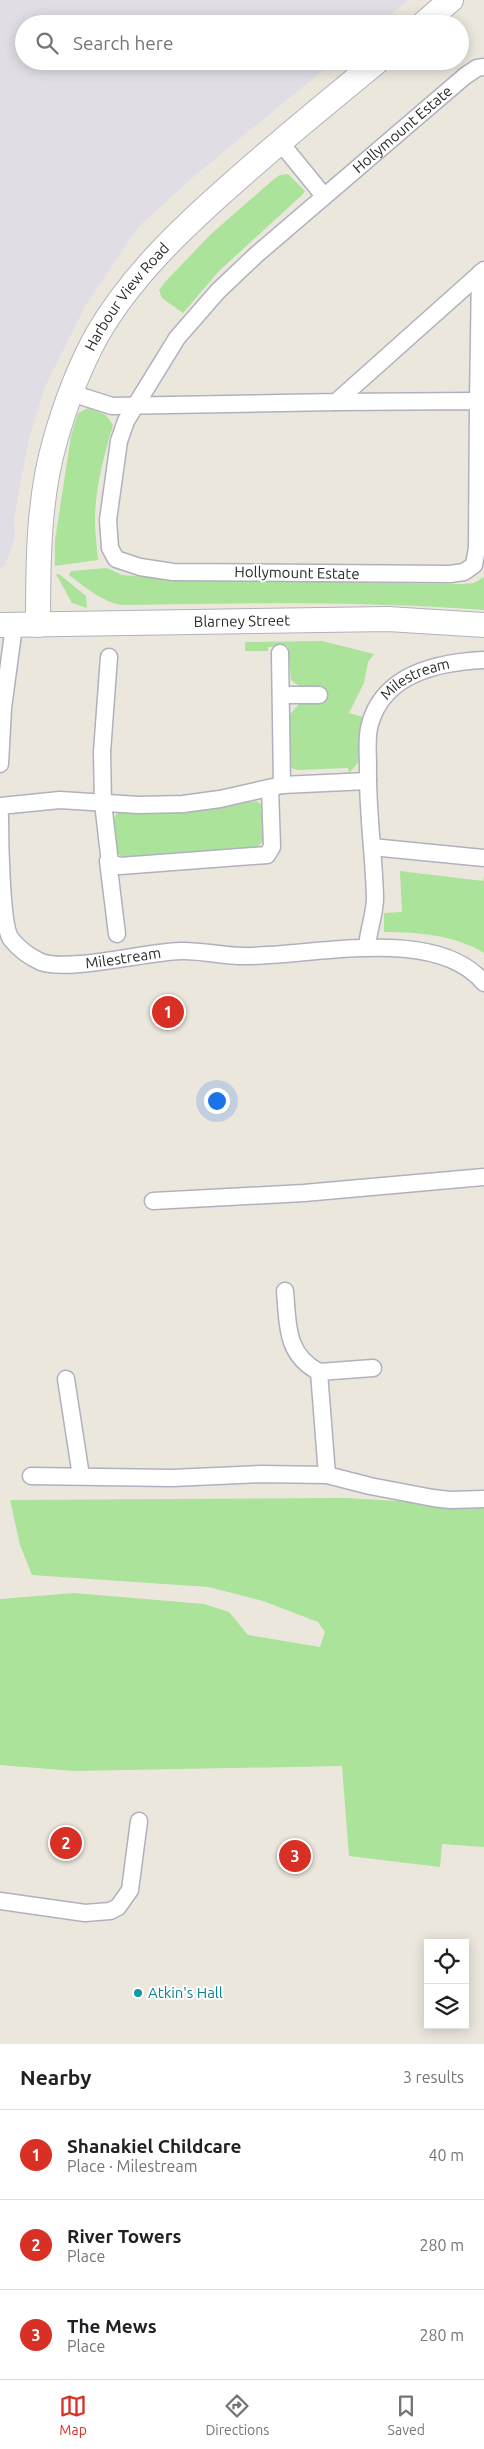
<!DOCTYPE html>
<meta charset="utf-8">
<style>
:root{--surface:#fff;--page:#f6f6f6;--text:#202124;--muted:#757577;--line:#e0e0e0;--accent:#d93025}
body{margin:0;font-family:Ubuntu,sans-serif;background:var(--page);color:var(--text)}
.controls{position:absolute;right:15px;bottom:15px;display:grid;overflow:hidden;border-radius:0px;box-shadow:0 2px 12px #0003}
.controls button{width:45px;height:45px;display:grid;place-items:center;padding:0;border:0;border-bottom:1px solid var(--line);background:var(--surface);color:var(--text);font:25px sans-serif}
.you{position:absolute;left:216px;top:1100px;width:18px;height:18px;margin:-12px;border:4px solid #fff;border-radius:50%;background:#1a73e8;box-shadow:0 0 0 8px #1a73e833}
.badge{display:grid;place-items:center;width:32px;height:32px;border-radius:50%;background:var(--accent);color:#fff;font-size:16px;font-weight:700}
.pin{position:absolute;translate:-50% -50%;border:2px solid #fff;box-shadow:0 1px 5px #0006}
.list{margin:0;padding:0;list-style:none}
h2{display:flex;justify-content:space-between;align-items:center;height:65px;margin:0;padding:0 20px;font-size:21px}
h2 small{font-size:16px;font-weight:400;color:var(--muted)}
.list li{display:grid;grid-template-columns:32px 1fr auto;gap:15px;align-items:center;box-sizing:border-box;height:90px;padding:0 20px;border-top:1px solid var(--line)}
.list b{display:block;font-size:19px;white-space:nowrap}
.list p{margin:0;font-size:16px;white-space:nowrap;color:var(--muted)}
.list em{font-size:16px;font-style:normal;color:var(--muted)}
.icon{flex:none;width:28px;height:28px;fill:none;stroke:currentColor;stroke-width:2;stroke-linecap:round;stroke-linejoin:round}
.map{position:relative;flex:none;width:484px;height:2044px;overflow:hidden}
.search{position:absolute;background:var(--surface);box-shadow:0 2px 12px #0003;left:15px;right:15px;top:15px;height:55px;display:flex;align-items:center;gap:12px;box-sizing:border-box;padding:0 18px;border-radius:28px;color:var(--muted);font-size:19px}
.sheet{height:335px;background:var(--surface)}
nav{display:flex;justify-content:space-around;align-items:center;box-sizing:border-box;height:70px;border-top:1px solid var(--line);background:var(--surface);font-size:14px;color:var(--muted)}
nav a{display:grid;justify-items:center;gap:2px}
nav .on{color:var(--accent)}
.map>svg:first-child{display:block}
.industrial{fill:#e0dde5}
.green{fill:#aae399}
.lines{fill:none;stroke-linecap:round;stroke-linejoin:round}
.street-casing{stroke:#b0b1be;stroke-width:19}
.secondary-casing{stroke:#b0b1be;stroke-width:26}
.street{stroke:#fff;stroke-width:16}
.secondary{stroke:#fff;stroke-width:24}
.culture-dot{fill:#0f9aa8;stroke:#fff;stroke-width:2}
.labels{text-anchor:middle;stroke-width:4;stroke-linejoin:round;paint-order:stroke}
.street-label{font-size:15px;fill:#2a2a2a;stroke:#fff}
.culture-label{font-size:15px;fill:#0d838f;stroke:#fff;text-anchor:start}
</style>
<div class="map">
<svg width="484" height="2044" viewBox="0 0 484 2044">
<rect width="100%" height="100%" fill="#ece7dd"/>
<!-- industrial -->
<path class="industrial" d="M0,0h408l-28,24h-356v37h310l-137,113 -58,52 -53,79 -40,80 -17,53 -15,81 1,18 -10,29 -5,2z"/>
<!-- green -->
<g class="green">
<path d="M288,174l17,17 -3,4 -83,76 -36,42 -21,-15 -3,-8 6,-8 45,-47 64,-56 6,-4z"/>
<path d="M88,408l18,7 7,10c-9,31 -18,63 -18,96 0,13 2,26 3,39l-43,6v-26l16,-104 7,-23z"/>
<path d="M107,568l15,7 66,5 272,4 14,-1 10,-6v33c-120,-9 -241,-7 -361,-5 -20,-2 -39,-19 -54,-30l2,-4z"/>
<path d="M56,574h3l27,22 1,12 -15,-5z"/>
<path d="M322,641l52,13 -6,8 -4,21 -15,30 14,4 -3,44 -11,12 -1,-5 -51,2 -8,-3 1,-53 9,-10 20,-1v-16l-20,-1 -8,-6 -3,-34 -20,1v4h-23v-9z"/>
<path d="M256,801l5,3 3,36 -6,7 -134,11 -6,-4 -3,-4 -3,-30 6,-8 68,-1z"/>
<path d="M400,871l83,10 1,-4v76c-28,-18 -67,-21 -100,-21v-19l18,-1z"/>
<path d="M346,1498l138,8v341l-42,-3 -2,23 -91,-11 -7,-90 -268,5 -74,-6v-166l74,-6 130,11 25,8 19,23 72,12 5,-15 -7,-10 -55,-21 -54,-14 -177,-12 -12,-30 -10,-45z"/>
</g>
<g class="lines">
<!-- street casing -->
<g class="street-casing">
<g id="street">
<path d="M280,142l44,54"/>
<path d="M71,393l41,13 224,-4 148,-132"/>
<path d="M478,401l2,-128"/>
<path id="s1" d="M336,402l142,-1 -1,147 -3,17 -10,7 -14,2 -277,-2 -33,-5 -24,-8 -6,-11 -2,-28 11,-79 7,-20 51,-83 41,-47 38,-36 209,-179 12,-8 7,-1"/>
<path d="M280,653l2,132"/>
<path d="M109,657l-7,95 1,51 7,60 10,3 147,-11 5,-8 -2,-59"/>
<path d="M281,695h38"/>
<path d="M0,764l3,-56 11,-82"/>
<path d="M0,806l60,-6 78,5 45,-1 37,-5 62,-14 86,-4"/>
<path id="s2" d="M0,816c0,21 1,110 11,123 8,10 19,18 30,23 28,10 105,-10 139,-11 23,-1 45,6 68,5 66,0 188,-31 236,27"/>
<path d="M372,847l112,11"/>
<path d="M108,861l9,73"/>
<path id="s3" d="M367,947c1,-16 8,-33 8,-49 -1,-44 -8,-88 -7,-132 0,-14 -2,-29 2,-42 14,-51 69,-62 114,-64"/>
<path d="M153,1201l151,-8 180,-16"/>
<path d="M285,1291c3,33 0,63 34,81l8,103"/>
<path d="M319,1372l54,-4"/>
<path d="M66,1379l15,97"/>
<path d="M31,1476l141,2 89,-4 66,1 43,11 63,12 17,2 34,-1"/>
<path d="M0,1901l85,12 25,-2 8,-4 12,-17 9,-69"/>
</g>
</g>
<!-- secondary casing -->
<g class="secondary-casing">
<g id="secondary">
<path d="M423,24l28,-24"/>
<path id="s4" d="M0,625l388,-6 96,6"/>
<path id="s5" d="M38,625c0,-60 0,-126 17,-184 10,-36 24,-73 42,-106 34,-59 85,-107 136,-152 47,-42 96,-82 145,-122"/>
</g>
</g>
<!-- street -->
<use href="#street" class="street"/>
<!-- secondary -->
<use href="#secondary" class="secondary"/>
</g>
<!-- markers -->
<circle class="culture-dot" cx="138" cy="1993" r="5"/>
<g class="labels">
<!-- street labels -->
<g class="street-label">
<text dy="5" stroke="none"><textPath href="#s1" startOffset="1215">Hollymount Estate</textPath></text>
<text dy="5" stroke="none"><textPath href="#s5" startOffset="348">Harbour View Road</textPath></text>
<text transform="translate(297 573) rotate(1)" y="5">Hollymount Estate</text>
<text dy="5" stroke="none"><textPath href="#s4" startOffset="242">Blarney Street</textPath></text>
<text dy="5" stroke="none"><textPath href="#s3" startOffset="292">Milestream</textPath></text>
<text dy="5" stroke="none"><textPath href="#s2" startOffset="245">Milestream</textPath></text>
</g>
<!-- culture labels -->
<g class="culture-label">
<text x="148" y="1998">Atkin's Hall</text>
</g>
</g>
</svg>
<div class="controls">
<button><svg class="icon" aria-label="locate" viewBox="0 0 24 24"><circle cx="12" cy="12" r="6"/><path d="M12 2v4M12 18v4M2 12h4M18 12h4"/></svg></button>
<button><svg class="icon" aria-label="layers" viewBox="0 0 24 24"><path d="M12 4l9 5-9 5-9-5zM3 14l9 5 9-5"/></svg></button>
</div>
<div class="you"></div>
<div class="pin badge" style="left:168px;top:1012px">1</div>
<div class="pin badge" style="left:66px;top:1843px">2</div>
<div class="pin badge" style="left:295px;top:1856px">3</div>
<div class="search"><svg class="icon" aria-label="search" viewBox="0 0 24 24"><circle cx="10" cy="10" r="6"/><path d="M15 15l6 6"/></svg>Search here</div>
</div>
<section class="sheet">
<h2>Nearby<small>3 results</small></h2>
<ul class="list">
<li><span class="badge">1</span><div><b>Shanakiel Childcare</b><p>Place · Milestream</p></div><em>40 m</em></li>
<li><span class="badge">2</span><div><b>River Towers</b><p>Place</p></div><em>280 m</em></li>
<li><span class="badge">3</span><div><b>The Mews</b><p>Place</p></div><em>280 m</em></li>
</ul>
</section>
<nav>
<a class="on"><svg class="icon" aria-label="map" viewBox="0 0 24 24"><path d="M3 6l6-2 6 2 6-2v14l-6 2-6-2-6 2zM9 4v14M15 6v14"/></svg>Map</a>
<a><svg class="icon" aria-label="directions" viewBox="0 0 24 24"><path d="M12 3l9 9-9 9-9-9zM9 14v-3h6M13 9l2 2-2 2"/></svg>Directions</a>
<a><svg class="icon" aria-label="saved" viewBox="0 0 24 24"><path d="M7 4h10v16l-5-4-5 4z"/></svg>Saved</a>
</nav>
